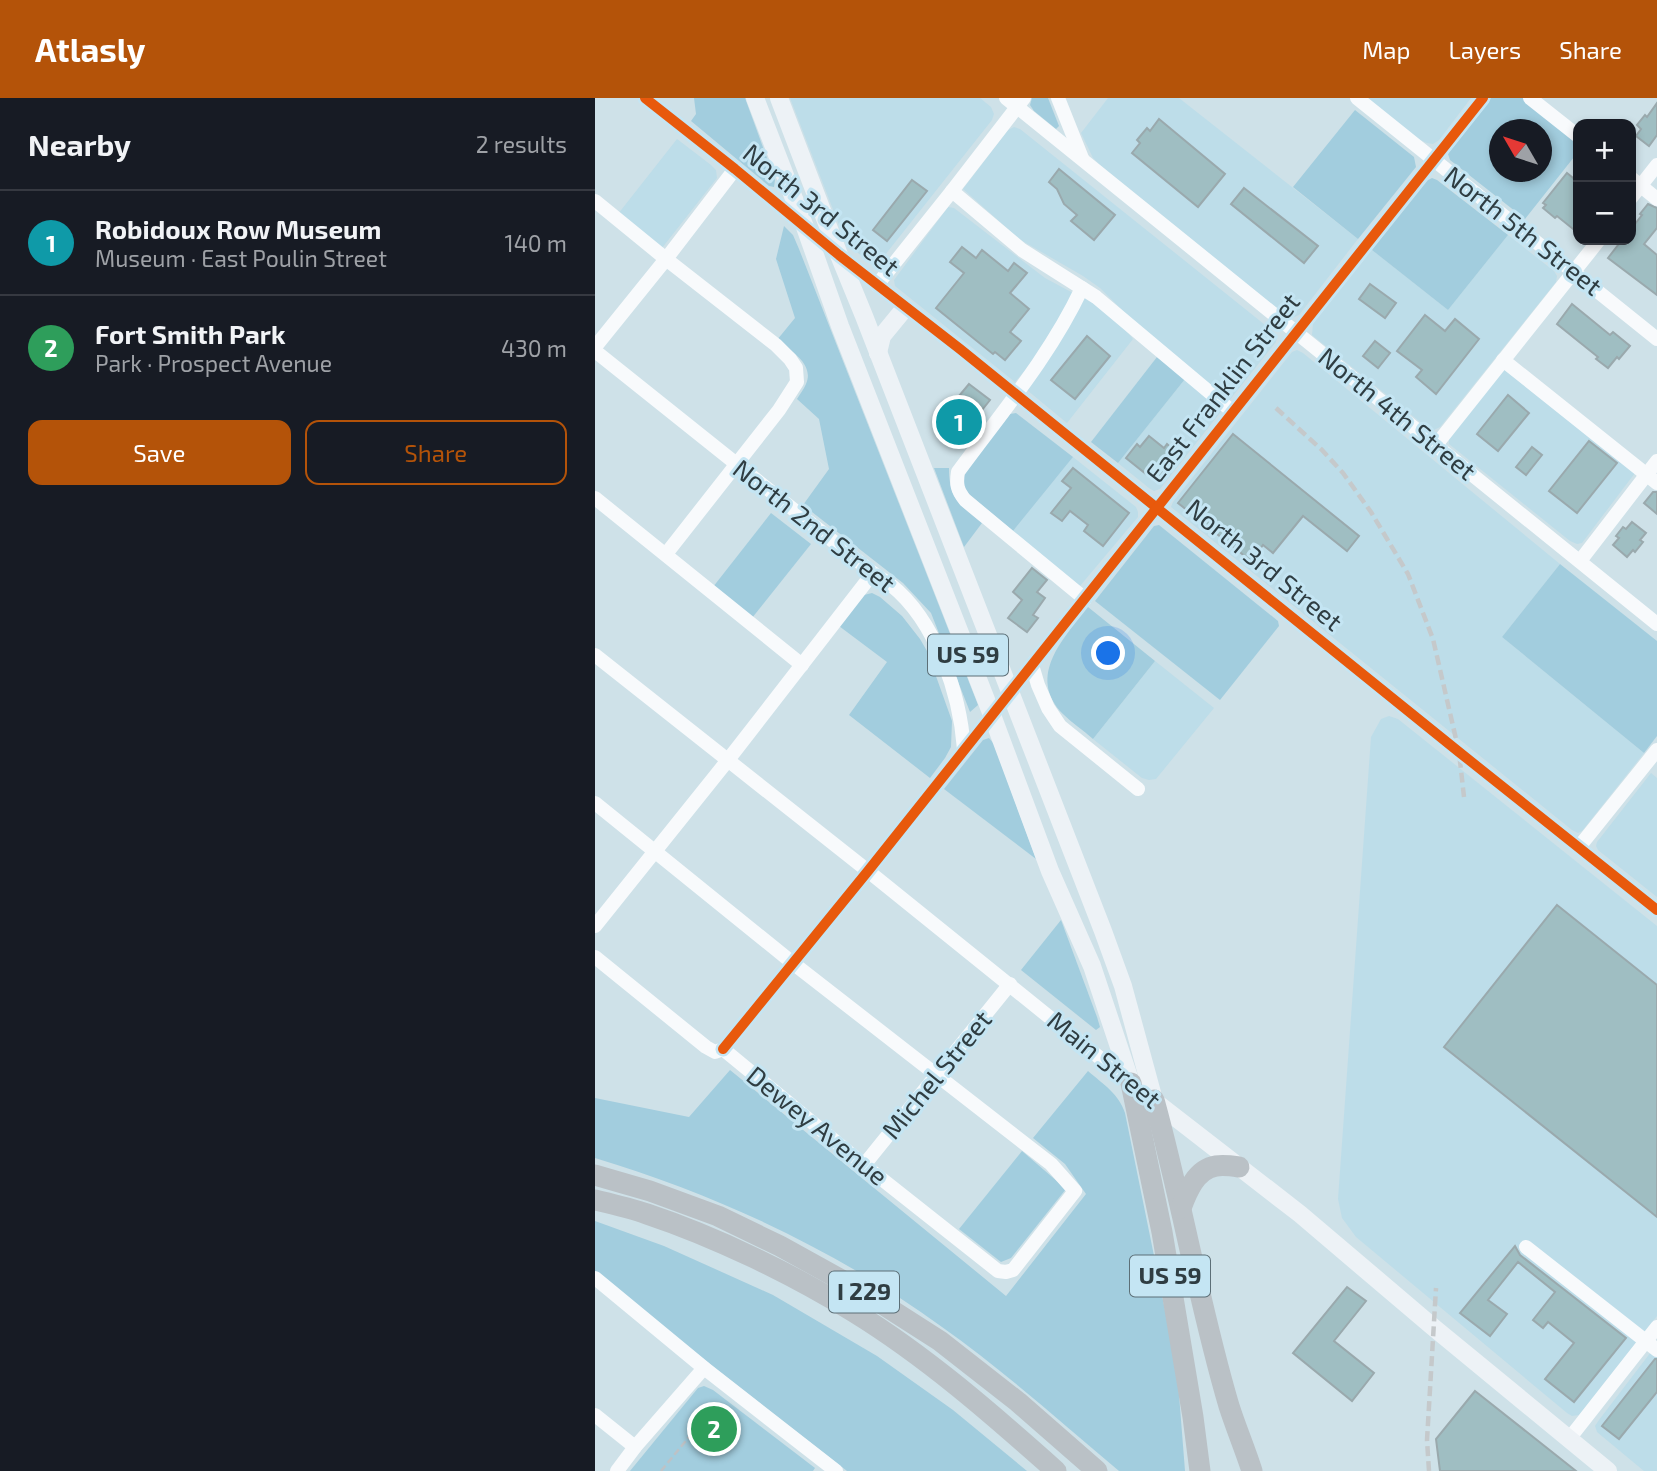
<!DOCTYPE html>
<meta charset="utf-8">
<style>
:root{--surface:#171b24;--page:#20242c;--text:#f1f3f6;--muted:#9ea1a6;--line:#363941;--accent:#b45309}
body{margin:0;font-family:"Exo 2",sans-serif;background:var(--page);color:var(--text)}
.controls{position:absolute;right:21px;top:21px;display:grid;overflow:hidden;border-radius:14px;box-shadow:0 4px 10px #0003}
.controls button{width:63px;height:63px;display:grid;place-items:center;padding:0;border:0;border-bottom:2px solid var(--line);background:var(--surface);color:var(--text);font:35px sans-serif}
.compass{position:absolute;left:894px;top:21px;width:63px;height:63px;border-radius:50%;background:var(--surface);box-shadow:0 4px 10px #0003;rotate:309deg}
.you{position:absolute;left:514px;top:556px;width:24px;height:24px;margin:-18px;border:5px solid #fff;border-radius:50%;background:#1a73e8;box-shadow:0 0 0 10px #1a73e833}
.badge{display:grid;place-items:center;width:46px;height:46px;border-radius:50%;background:var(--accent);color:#fff;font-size:23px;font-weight:700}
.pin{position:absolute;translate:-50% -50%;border:4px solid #fff;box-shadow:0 2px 7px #0006}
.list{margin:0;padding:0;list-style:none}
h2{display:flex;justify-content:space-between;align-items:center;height:91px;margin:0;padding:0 28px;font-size:30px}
h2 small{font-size:23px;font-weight:400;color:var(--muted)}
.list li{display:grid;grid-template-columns:46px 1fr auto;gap:21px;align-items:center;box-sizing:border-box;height:105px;padding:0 28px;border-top:2px solid var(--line)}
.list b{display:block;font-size:26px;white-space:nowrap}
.list p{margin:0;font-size:23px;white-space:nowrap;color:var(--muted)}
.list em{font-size:23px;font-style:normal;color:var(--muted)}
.actions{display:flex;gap:14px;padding:21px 28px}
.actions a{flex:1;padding:16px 0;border:2px solid var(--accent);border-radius:14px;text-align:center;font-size:24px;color:var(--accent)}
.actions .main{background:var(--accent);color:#fff}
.map{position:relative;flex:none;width:1062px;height:1373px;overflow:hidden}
header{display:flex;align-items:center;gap:42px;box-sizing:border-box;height:98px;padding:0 35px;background:var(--accent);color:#fff}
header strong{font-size:33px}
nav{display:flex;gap:38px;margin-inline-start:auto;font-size:24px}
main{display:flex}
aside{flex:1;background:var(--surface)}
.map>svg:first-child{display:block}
.built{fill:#bddde9}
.green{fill:#a2cdde;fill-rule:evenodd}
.building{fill:#9fbec2;stroke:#9aa9ad;stroke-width:2}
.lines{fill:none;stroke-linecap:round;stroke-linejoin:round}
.path{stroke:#bdc2c6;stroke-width:2.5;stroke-dasharray:7 3.5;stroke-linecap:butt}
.minor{stroke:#f8fafc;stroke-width:14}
.major{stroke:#edf2f6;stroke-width:18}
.highway{stroke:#bac1c6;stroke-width:21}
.rail{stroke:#c5c9cb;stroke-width:4.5;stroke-dasharray:10 5;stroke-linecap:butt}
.cycleway-casing{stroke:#c4e5f3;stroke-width:15}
.cycleway{stroke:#e8590c;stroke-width:10}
.labels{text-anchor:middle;stroke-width:6;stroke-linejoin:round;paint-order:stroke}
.shield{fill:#c4e5f3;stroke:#5c6f77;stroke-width:2}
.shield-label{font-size:24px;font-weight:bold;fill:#2f3d42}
.street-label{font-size:26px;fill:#2f3d42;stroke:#c4e5f3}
</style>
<header>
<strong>Atlasly</strong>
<nav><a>Map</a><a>Layers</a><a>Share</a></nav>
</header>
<main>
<aside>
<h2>Nearby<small>2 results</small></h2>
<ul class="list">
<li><span class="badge" style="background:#0f9aa8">1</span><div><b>Robidoux Row Museum</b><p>Museum · East Poulin Street</p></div><em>140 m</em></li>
<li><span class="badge" style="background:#2e9e5b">2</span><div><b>Fort Smith Park</b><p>Park · Prospect Avenue</p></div><em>430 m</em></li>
</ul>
<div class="actions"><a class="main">Save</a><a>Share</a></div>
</aside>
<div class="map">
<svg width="1062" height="1373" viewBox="0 0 1062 1373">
<rect width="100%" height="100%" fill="#cee1e8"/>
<!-- built -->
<g class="built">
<path d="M195,0h190l11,9 3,7 -2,6 -111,140 -6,3 -8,-3 -18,-14 -5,-8z"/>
<path d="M513,0h71l179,141 -59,76 -7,3 -8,-4 -185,-150 -6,-6 -12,-25z"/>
<path d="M770,0h106l-32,42 -6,4 -6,-1 -14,-6z"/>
<path d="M419,29l6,2 254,203 3,5 -1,5 -48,60 -77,-63 -51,-51 -17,-12 -64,-37 -56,-50 45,-59z"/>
<path d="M82,41l34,26 5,5 1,8 -55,70 -44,-34z"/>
<path d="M353,109l6,1 91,70 28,15 -12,22 -33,52 -13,15 -120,-96 -1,-6z"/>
<path d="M913,137l46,36 3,5 -1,6 -116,145 -6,3 -5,-1 -117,-94 1,-11 59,-74 76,60z"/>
<path d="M490,197l25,17 23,27 -66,84 -40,-33z"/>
<path d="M702,252l6,3 257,211 -58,73 142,116 -62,78 -4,2 -6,-3 -401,-323 2,-5 119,-150z"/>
<path d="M908,271l132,104 -53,70 -5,1 -7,-3 -121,-97v-7z"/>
<path d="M590,281l38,30 -63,80 -6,2 -5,-3 -31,-25z"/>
<path d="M478,359l63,50 2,5v5l-58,69 -67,-55z"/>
<path d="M560,563l59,47 -58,71 -7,1 -7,-2 -49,-39z"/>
<path d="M794,618l9,3 259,207v390l-78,99 -7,1 -5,-3 -211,-176 -14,-19 -4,-19 33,-462 10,-18z"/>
<path d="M1056,675l6,5v119l-59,-47 -2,-4 1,-4z"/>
<path d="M1056,1254l6,5v114h-13l-47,-39 -2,-6 4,-6z"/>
</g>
<!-- green -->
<g class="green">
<path d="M99,0h51l30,82 -1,7 -5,-1 -78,-65 5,-7z"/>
<path d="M437,0h16l11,28 -3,3 -22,-18 -4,-6z"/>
<path d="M896,0h35l52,42v12l-53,67 -75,-59 -2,-6 3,-6zM904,32h42v42h-42z"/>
<path d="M760,12l59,47 2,10 -58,72 -65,-52z"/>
<path d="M837,80l5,2 71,55 -60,75 -76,-60 56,-70z"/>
<path d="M189,128l9,9 6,14 179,456 -8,7 -39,-99 -28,-30 -100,-78 26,-36 -10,-50 -22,-20c3,-5 7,-10 9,-15 9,-20 -16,-34 -29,-44l18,-22 -19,-59z"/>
<path d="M562,259l28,22 -67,84 -27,-21z"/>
<path d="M421,315l57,44 -60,74 -44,-37 -7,-10 2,-11 46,-59z"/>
<path d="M339,370h15c0,30 10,37 33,55l-18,24z"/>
<path d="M176,415l40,31 -59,74 -39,-31z"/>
<path d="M564,427l119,96 1,5 -59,74 -125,-99 59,-75z"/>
<path d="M965,466l97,77v95l-13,17 -142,-116z"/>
<path d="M277,495l8,4 22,19 18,23 7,12 25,70 -1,26 -6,11 -15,20 -81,-63 38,-53 -48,-36 25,-31z"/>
<path d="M493,509l67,54 -62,78c-10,-9 -21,-16 -30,-25 -37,-38 1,-76 25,-107z"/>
<path d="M394,640l5,6 42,115 -92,-70 39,-49z"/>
<path d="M466,822l36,97 3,10 -4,3 -75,-60z"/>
<path d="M135,972l276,226 80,-102 -21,-30 -32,-26 55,-67c15,13 31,23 37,42l52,256 8,102h-66c-58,-49 -115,-100 -177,-144 -104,-76 -224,-132 -347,-169v-60l94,19z"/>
<path d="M427,1053l44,38 -55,69 -10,4 -42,-33z"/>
<path d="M0,1123l69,25 109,49 104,61 76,54 74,61h-180l-252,-197z"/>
<path d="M109,1288l9,4 102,78 -2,3h-183l68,-83z"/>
</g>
<!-- building -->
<g class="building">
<path d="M1062,5v32l-8,11 -13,-10 5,-7 -4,-4 8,-10 2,2z"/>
<path d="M564,21l66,55 -27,33 -66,-54 8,-10 -3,-3 10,-12 3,3z"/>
<path d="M464,71l56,46 -21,25 -23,-19 6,-6 -13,-11 -7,-15 -8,-7z"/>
<path d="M972,75l11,9v51l-21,-17 -2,2 -12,-10 3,-3 -3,-2z"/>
<path d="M317,82l15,11 -40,50 -14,-11z"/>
<path d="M649,90l74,58 -14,17 -73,-59z"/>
<path d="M1053,106l9,4v20l-13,16 13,11v40l-49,-37 14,-18h9v-11l11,-14 -2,-1z"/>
<path d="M367,149l14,11 6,-8 26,21 6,-8 13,10 -17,20 19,16 -19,23 11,9 -16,19 -10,-8 -2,2 -57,-46 28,-35 -14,-11z"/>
<path d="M775,186l26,19 -11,15 -26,-19z"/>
<path d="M977,206l38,31 3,-3 17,14 -11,13 -2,-2 -9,11 -12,-9 2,-2 -41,-33z"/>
<path d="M830,217l20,16 10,-12 24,20 -43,55 -20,-17 6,-7 -25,-19z"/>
<path d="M492,238l23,20 -35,43 -24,-19z"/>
<path d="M780,243l15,12 -12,15 -15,-12z"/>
<path d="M374,286l21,16 -36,45 -15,-12 16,-21 -6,-4z"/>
<path d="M913,297l21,18 -31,38 -21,-17z"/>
<path d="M638,336l126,102 -12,15 -44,-35 -30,37 -10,-8 -12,16 -73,-58z"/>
<path d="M554,338l15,12 3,-4 11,10 -22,28 -30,-24 11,-14 3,3z"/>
<path d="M994,343l28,22 -40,50 -28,-22z"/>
<path d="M937,349l10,8 -16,20 -10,-8z"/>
<path d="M478,370l56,45 -26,33 -19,-15 4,-6 -18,-14 -8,10 -11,-8 20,-25 -9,-7z"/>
<path d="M1058,394h4v22l-13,-11z"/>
<path d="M1037,424l14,11 -6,7 3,2 -8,10 -2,-2 -6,7 -14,-12 6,-7 -3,-2 7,-9 3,2z"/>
<path d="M437,470l15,12 -10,12 8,6 -12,17 5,3 -11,14 -19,-14 14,-18 -9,-8z"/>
<path d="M962,807l100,80v232l-213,-170z"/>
<path d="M920,1148l5,9 106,83 -52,64 -29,-23 29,-36 -26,-21 -5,6 -10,-8 22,-28 -37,-30 -30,38 19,14 -17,22 -30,-23z"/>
<path d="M752,1189l19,14 -32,40 40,32 -22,28 -59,-48z"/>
<path d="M1060,1261h2v33l-38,47 -17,-13z"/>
<path d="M880,1293l101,80h-136l-4,-32z"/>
</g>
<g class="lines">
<!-- path -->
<path class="path" d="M66,1373l28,-34"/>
<!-- minor -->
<g class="minor">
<path d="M50,0l90,71 104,86 121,94 499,403 198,158"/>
<path d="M411,0l651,526"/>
<path d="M463,0l24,60"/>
<path d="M762,0l300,241"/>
<path d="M935,0l48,38"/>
<path d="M1036,80l26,21"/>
<path d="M357,93l70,59 74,47 137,115"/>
<path d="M1036,100l26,-33"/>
<path d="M0,103l71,58 110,86 14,14 6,9 1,14 -18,28 -113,144"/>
<path d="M282,187l75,-94 72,-93"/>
<path d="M487,190c-32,68 -80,124 -124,184 -2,12 -1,18 7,28l120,99"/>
<path d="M0,249l71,-88 69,-90"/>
<path d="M0,253l278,222c6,4 12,8 18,12 45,36 69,109 73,164"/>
<path d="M908,262l154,123"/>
<path d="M841,347l163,-205"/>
<path d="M0,400l207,167"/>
<path d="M985,463l77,-100"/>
<path d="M0,557l273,216 263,212"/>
<path d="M437,567l6,20 10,23 12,18 78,63"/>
<path d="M0,705l199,161 257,200 24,27 -62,79 -7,2 -8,-1 -134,-106 -141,-116 -8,3 -9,-5 -111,-90"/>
<path d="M984,749l78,-97"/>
<path d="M0,828l133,-166 145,-187"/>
<path d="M128,951l145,-178 615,-773"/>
<path d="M269,1067l146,-181"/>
<path d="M931,1149l131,103"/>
<path d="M0,1180l109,90 132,103"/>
<path d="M0,1317l40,32"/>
<path d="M974,1341l88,-112"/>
<path d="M22,1373l18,-24 69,-79"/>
</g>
<!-- major -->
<g class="major">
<path d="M160,0l50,129 35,99 152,389 58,156 42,95 39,117 169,131 133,113 175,144"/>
<path d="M184,0l60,157 25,61 239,615 20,55 31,114"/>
<path d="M283,255l4,-17 23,-28"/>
</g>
<!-- highway -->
<g class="highway">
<path d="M536,985l31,149 31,185 7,54"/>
<path d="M559,1002c28,101 45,205 75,306 7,22 16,43 23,65"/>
<path d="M0,1077l55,16 68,25 62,30 85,47 75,48 78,61 79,69"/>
<path d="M0,1102c17,4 35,8 52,14 69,23 145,60 207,98 73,45 138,102 202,159"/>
<path d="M586,1110c6,-16 15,-39 35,-42 7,-1 16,0 23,1"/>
</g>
<!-- rail -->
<g class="rail">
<path d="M681,310l46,42 21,23 28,39 37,62 25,65 26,113 5,45"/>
<path d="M834,1373l-2,-31 9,-152"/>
</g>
<!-- cycleway casing -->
<g class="cycleway-casing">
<g id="cycleway">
<path d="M50,0l90,71 104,86 121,94 499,403 198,158"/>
<path d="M128,951l145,-178 615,-773"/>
</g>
</g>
<!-- cycleway -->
<use href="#cycleway" class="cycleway"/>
</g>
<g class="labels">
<!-- shield labels -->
<g class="shield">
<rect x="333" y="536.5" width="80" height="41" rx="5"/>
<rect x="535" y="1157.5" width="80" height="41" rx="5"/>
<rect x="234" y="1173.5" width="70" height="41" rx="5"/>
</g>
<g class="shield-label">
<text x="373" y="565">US 59</text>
<text x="575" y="1186">US 59</text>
<text x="269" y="1202">I 229</text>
</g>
<!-- street labels -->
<g class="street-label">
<text transform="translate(226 112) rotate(39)" y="9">North 3rd Street</text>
<text transform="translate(928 133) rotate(38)" y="9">North 5th Street</text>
<text transform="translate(628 290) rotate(-52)" y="9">East Franklin Street</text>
<text transform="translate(802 316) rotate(39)" y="9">North 4th Street</text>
<text transform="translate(219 428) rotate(38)" y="9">North 2nd Street</text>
<text transform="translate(669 467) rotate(39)" y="9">North 3rd Street</text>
<text transform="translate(509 962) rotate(39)" y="9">Main Street</text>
<text transform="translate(342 977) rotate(-51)" y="9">Michel Street</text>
<text transform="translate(222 1028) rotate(39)" y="9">Dewey Avenue</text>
</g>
</g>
</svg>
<div class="controls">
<button>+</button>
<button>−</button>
</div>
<svg class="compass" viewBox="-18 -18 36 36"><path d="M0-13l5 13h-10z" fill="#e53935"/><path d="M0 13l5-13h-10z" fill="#9ea1a6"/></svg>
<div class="you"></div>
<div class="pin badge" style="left:364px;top:324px;background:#0f9aa8">1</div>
<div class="pin badge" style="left:119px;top:1331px;background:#2e9e5b">2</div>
</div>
</main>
